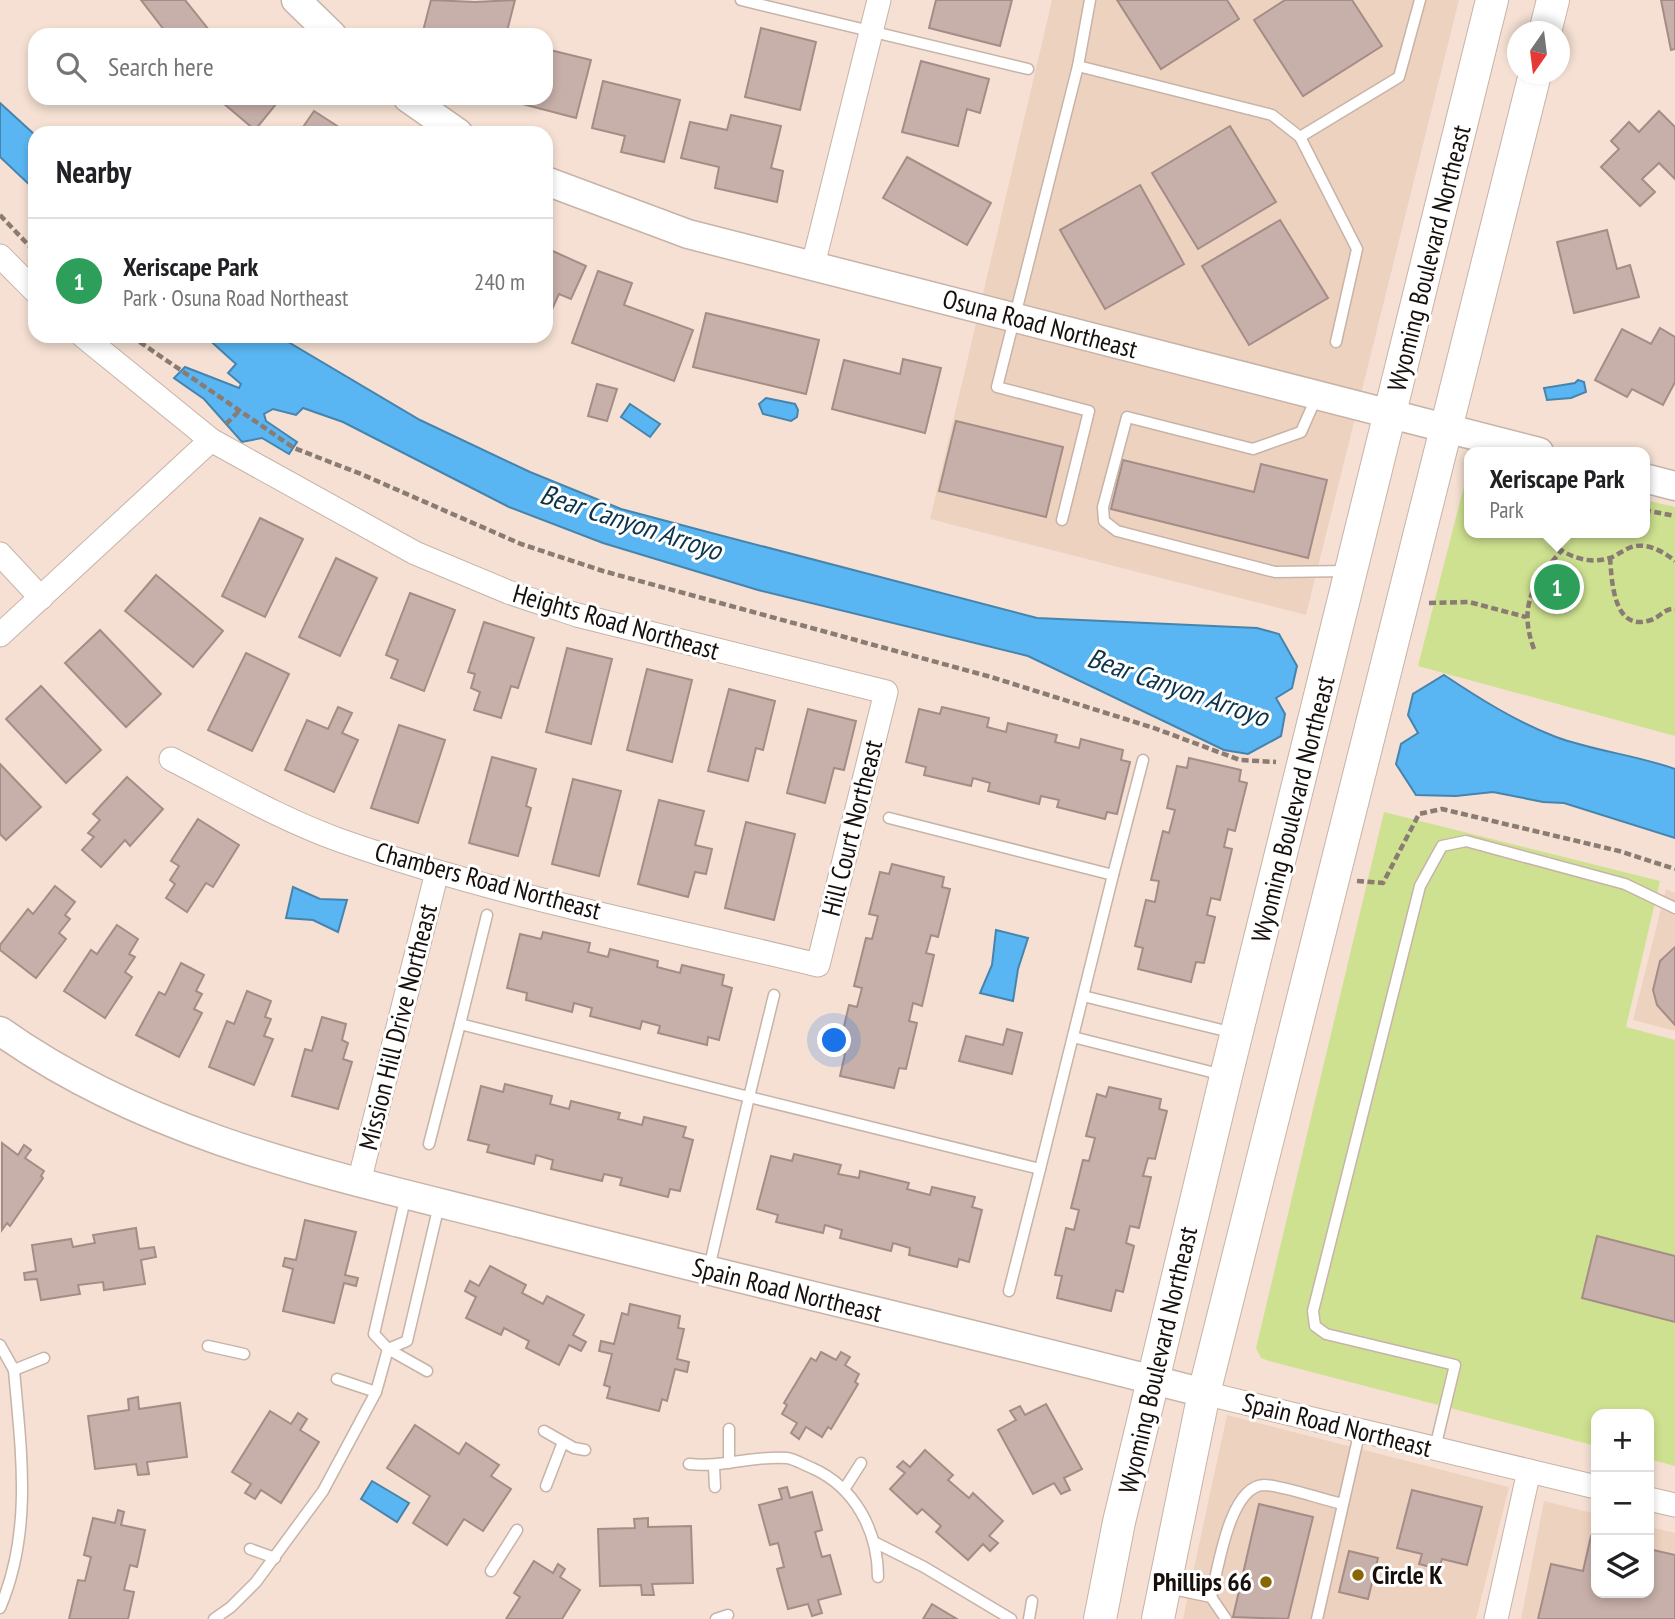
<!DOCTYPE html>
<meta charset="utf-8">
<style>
:root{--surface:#fff;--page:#f2f2f2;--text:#202124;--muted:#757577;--line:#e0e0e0;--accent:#ea580c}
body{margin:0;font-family:"PT Sans Narrow",sans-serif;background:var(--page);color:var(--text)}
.controls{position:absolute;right:21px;bottom:21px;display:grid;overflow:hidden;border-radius:14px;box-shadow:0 4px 10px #0003}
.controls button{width:63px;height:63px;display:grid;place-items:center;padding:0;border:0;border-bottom:2px solid var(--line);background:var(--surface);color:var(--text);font:35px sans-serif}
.compass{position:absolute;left:1507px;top:21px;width:63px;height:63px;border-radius:50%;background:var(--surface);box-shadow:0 4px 10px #0003;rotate:194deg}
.you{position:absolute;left:835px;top:1041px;width:24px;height:24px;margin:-18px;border:5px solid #fff;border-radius:50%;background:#1a73e8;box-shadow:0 0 0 10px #1a73e833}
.badge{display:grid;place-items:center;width:46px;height:46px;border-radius:50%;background:var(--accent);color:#fff;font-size:23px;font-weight:700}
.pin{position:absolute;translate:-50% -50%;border:4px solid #fff;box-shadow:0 2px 7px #0006}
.popup{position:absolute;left:1464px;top:447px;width:186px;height:91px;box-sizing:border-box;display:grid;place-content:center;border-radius:14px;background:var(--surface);filter:drop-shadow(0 2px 5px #0005);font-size:23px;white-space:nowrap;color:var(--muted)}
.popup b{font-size:26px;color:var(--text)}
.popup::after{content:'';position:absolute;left:50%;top:100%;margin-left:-14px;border:14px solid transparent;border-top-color:var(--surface)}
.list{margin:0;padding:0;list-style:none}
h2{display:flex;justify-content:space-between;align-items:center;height:91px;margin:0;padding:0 28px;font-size:30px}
h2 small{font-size:23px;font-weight:400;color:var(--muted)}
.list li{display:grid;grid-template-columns:46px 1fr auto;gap:21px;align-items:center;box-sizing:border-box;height:126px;padding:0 28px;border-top:2px solid var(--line)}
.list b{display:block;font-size:26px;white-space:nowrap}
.list p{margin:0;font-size:23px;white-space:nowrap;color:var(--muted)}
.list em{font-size:23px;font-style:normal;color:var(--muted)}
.icon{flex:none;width:38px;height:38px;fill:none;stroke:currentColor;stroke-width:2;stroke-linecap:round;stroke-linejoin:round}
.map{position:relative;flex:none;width:1675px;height:1619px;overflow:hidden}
.search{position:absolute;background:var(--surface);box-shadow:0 4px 10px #0003;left:28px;top:28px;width:525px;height:77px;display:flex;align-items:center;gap:18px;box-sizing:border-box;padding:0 24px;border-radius:21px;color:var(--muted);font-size:26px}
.panel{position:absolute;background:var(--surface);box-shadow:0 4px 10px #0003;left:28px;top:126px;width:525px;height:217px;border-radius:21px}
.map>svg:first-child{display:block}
.built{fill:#eed2c0}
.green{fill:#cee190}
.water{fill:#5ab6f2;stroke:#4684ad;stroke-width:2}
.building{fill:#c7b0a9;stroke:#a48d87;stroke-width:2}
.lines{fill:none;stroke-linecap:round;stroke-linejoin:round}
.service-casing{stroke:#c7b3a7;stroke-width:13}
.minor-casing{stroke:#c7b3a7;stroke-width:25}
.tertiary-casing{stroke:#c7b3a7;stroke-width:31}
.secondary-casing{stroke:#c7b3a7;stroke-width:34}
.path{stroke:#8a7b73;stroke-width:4.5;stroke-dasharray:7 3.5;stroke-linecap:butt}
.service{stroke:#fff;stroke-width:10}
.minor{stroke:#fff;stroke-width:23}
.tertiary{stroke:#fff;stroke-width:28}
.secondary{stroke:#fff;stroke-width:32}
.poi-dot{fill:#8a6504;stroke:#fff;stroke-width:2.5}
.labels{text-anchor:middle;stroke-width:6;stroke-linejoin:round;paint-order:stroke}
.street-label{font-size:26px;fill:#160f0b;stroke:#fff}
.poi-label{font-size:26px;font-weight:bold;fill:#160f0b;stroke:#fff;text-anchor:start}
.water-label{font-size:28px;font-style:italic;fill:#0b334b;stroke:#fff}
</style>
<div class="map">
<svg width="1675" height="1619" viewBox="0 0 1675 1619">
<rect width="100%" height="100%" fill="#f5e0d3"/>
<!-- built -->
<g class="built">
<path d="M1052,0h407l-153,615 -376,-96z"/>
<path d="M1666,889l9,4v138l-42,-11z"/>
<path d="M1227,1415l282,72 -33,132h-293z"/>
<path d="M1544,1501l52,13v79h53v-66l26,6v86h-154z"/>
</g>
<!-- green -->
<g class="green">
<path d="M1469,475l1,58h174l1,-33 30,7v229l-257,-70 47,-184z"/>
<path d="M1384,812l276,69 -34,146 49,13v426l-26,-7v-45h-53v32l-327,-85 -8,-3 -5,-10z"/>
</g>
<!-- water -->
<g class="water">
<path d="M0,103l35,32v55l-35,-33z"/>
<path d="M205,336h73l142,84 110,52 91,37 83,22 333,87 220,10 22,6 18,32 -5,22 -16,10 9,16 -4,22 -33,18 -24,-4 -196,-94 -270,-66 -155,-47 -94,-36 -166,-85 -40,-14 -7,7 -23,-6 -9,5 2,7 31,21 -8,12 -27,-16 -20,4 -38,-43 -30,-21 11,-11 54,21 2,-4 -13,-11 8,-9z"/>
<path d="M1578,380l6,2 2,10 -15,6 -24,2 -3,-12 31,-5z"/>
<path d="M766,398l29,6 3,6 -1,7 -6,4 -28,-7 -4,-10z"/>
<path d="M630,404l30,20 -10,13 -29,-20z"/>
<path d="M1444,675c36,24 71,46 112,62 38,14 80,18 119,32v69l-111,-35 -21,-1 -50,-10 -37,4 -40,-1 -20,-31 5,-20 17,-11 -10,-18 5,-21z"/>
<path d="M293,887l27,12 27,1 -9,32 -25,-12 -27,-2z"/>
<path d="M996,930l32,8 -10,31 -5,32 -33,-8 12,-28z"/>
<path d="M372,1481l37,22 -12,19 -36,-23z"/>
</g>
<!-- building -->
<g class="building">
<path d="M141,0h44l24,30 -7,5h-34z"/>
<path d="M431,0l44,2 40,-2 -9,35h-84z"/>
<path d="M936,0h76l-12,46 -71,-18z"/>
<path d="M1117,0h110l12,19 -78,50z"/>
<path d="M1285,0h67l30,46 -79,50 -49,-76z"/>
<path d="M1661,0h14v49l-4,1z"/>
<path d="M761,28l55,14 -16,68 -55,-13z"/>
<path d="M546,49l45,11 -15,58 -77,-20h47z"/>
<path d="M921,61l68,18 -9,34 -13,-4 -9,37 -56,-14z"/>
<path d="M603,81l77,19 -16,62 -43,-10 4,-16 -33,-8z"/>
<path d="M217,98h64l-26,32z"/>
<path d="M314,111l34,22h-49z"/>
<path d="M1659,111l16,16v52l-16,-16 -17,16 13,13 -15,14 -39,-39 18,-18 -8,-8 18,-19 10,10z"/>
<path d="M731,115l50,11 -10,42 12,3 -6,31 -62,-14 4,-21 -38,-9 9,-36 37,8z"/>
<path d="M1230,126l46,76 -78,47 -46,-76z"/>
<path d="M907,157l84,46 -24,42 -84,-47z"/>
<path d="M1140,185l44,79 -79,45 -45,-79z"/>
<path d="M1280,220l48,78 -79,47 -47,-79z"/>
<path d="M1607,230l10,39 13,-4 9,32 -65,16 -17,-71z"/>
<path d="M546,248l40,18 -15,33 -12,-5 -13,28z"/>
<path d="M598,271l34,12 -8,22 69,25 -19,51 -102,-38z"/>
<path d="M706,313l113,27 -13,54 -113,-27z"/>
<path d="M1660,328l15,9v45l-12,23 -31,-16 -5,8 -32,-17 27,-51 29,15z"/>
<path d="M903,359l38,9 -16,65 -93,-24 12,-49 56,14z"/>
<path d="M597,384l20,5 -10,32 -19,-5z"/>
<path d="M956,421l107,26 -17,70 -107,-26z"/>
<path d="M1123,460l131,32 7,-28 66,16 -19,78 -197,-49z"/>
<path d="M260,518l43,21 -38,78 -43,-21z"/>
<path d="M336,558l41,20 -37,78 -41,-19z"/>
<path d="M156,575l67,56 -30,36 -68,-56z"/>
<path d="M410,593l45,17 -31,81 -33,-13 7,-18 -12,-5z"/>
<path d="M484,622l50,16 -16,50 -7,-2 -10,32 -27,-8 6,-18 -9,-4 4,-14 -7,-2z"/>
<path d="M100,630l61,64 -35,33 -61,-64z"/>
<path d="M567,648l45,11 -21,85 -45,-12z"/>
<path d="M246,653l43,21 -37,77 -44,-21z"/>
<path d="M647,669l45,11 -20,82 -45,-12z"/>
<path d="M41,686l60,64 -35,33 -60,-64z"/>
<path d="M729,689l46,12 -12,49 -7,-2 -8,33 -40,-10z"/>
<path d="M338,707l14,6 -10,20 16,7 -24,52 -49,-22 22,-50 21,9z"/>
<path d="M942,707l47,11 -2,9 19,5 2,-9 49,12 -2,7 24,6 2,-9 42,11 -2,10 9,2 -13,52 -10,-2 -2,7 -48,-12 2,-7 -18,-4 -2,8 -51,-13 2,-8 -17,-5 -2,8 -47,-11 2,-8 -20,-5 13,-53 21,5z"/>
<path d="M808,709l48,12 -12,49 -10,-2 -9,35 -38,-10z"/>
<path d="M399,725l46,15 -27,83 -47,-15z"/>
<path d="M492,757l44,12 -10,37 5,2 -13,48 -49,-13z"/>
<path d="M1189,758l52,12 -2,11 8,2 -12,48 -7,-2 -4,18 8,2 -12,51 -9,-2 -4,17 8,2 -11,46 -8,-1 -5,20 -53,-13 5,-21 -8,-2 11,-46 9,2 4,-21 -8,-1 12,-49 6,2 6,-23 -8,-2 10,-42 10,2z"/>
<path d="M0,764l41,43 -35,33 -6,-6z"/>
<path d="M127,777l36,32 -33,37 -5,-6 -24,27 -19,-17 12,-13 -6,-4 12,-13 -7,-6z"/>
<path d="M573,779l48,12 -22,85 -47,-12z"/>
<path d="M659,800l45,11 -9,34 17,4 -6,25 -11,-2 -7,25 -50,-13z"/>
<path d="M198,819l41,26 -26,42 -7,-4 -19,29 -21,-14 9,-14 -5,-4 9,-14 -8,-5z"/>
<path d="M746,822l49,12 -21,86 -49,-12z"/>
<path d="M892,864l52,13 -2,10 8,2 -12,48 -7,-2 -5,18 8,2 -12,51 -9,-3 -4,18 8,2 -11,46 -7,-1 -5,20 -54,-12 5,-22 -7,-2 11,-47 8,2 5,-19 -8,-2 12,-48 6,1 6,-23 -9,-2 11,-42 9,2z"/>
<path d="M55,886l20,16 -10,13 5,4 -11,14 7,6 -30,39 -36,-28v-5l28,-36 5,5z"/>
<path d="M117,925l21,14 -9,15 6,3 -10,15 7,5 -27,41 -41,-27 27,-41 6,4z"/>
<path d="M543,932l47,11 -2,9 20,5 2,-8 48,12 -1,6 23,6 2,-8 42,10 -2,10 10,3 -13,52 -11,-3 -1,8 -49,-12 2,-7 -18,-5 -2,8 -50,-13 2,-8 -18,-5 -2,9 -46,-12 1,-7 -20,-5 13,-54 21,5z"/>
<path d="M1675,947v78l-18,-20 -4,-15 7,-29z"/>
<path d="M181,963l23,12 -8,16 6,3 -8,15 8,4 -23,44 -43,-22 23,-43 6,3z"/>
<path d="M247,991l24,10 -6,16 6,2 -7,17 9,3 -19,46 -45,-18 18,-46 7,3z"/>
<path d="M322,1017l24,7 -4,16 6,3 -5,16 9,3 -14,47 -46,-13 13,-47 7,2z"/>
<path d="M1007,1029l15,4 -10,41 -53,-13 7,-25 37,9z"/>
<path d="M505,1084l47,12 -2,8 19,5 2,-8 49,12 -2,6 24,6 2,-8 42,10 -3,10 10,3 -13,51 -10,-2 -2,8 -48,-12 2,-7 -18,-4 -2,7 -51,-12 2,-9 -17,-5 -2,9 -47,-12 2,-7 -21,-5 13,-54 22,6z"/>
<path d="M1109,1087l52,12 -2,10 8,2 -12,48 -7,-1 -5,18 8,1 -12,51 -9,-2 -4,17 8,3 -11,46 -7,-2 -5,21 -54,-13 5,-22 -7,-1 11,-47 8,2 5,-20 -8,-2 12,-48 6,1 6,-23 -9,-2 11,-42 9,3z"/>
<path d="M2,1143l16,12 6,-10 7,5 -6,8 19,13 -3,5 2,2 -33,48 -3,-3 -5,7z"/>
<path d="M794,1154l47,11 -3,9 21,4 1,-7 49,12 -2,6 23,6 2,-8 43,10 -3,10 10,3 -13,52 -10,-3 -2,8 -48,-12 1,-7 -17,-5 -2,8 -51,-13 2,-8 -17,-5 -2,8 -47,-11 2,-7 -21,-6 14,-53 21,5z"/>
<path d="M305,1220l51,12 -11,43 13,3 -2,8 -12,-3 -10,40 -51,-12 10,-42 -10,-3 2,-8 11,2z"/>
<path d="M136,1228l3,21 15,-2 2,10 -15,3 4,24 -41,6 -1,-8 -25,3 2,9 -39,6 -4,-21 -12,1 -1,-7 12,-2 -4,-26 39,-6 2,8 22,-4 -2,-8z"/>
<path d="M1597,1236l78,20v66l-93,-24z"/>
<path d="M490,1266l36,19 -4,8 21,11 4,-8 37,19 -11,20 13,7 -5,9 -12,-6 -10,20 -33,-17 3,-7 -25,-13 -3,7 -35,-17 10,-21 -11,-6 5,-10 9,5z"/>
<path d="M630,1304l50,12 -2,12 6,1 -7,30 12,3 -2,10 -12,-3 -8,32 -5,-2 -3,12 -52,-13 3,-11 -6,-2 8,-31 -13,-3 2,-10 13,3 8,-31 6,2z"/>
<path d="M821,1352l15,8 5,-8 9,5 -5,8 14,9 -4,8 3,2 -27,45 -3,-2 -6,10 -16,-10 -7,12 -8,-6 6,-10 -15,-9 5,-9 -3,-2 27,-45 5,3z"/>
<path d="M138,1397l1,12 41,-6 7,54 -40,5 2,12 -11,1 -2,-11 -41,5 -7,-53 41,-6 -1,-11z"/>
<path d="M1046,1404l36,65 -18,9 6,12 -9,4 -7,-11 -21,11 -35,-64 18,-10 -6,-9 10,-5 5,9z"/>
<path d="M270,1411l21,13 7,-11 9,6 -7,11 19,12 -38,61 -20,-13 -6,9 -10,-6 6,-9 -19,-12z"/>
<path d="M415,1425l44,29 7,-11 33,22 -8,11 20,13 -28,42 -19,-12 -17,26 -34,-22 17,-27 -43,-28z"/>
<path d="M925,1450l28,25 -5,5 21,18 4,-5 30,28 -14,15 9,7 -8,8 -7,-7 -15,16 -32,-28 5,-6 -19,-17 -5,5 -27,-25 15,-16 -8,-6 6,-6 7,6z"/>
<path d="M787,1487l3,11 22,-6 10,38 -7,2 7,25 8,-2 11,39 -23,6 4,13 -10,3 -4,-12 -20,5 -11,-40 7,-2 -6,-24 -8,2 -11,-40 23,-6 -3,-10z"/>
<path d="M1412,1490l70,17 -15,58 -25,-6 -3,10 -20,-5 3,-10 -25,-6z"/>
<path d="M1259,1504l54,13 -25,102 -55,-2z"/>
<path d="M118,1510l6,2 -3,13 24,5 -8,37 -7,-2 -6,25 10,2 -6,27h-59l9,-39 7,1 6,-24 -7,-2 9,-37 22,5z"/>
<path d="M648,1518v9l43,-1 2,57 -41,1 2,11h-12l-1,-10 -41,1 -2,-57 37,-1 -1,-9z"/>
<path d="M1591,1536l5,1v56h53v-44l26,6v64h-137l13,-55 32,7z"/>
<path d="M1349,1551l29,7 -10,41 -29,-7z"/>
<path d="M534,1561l19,12 5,-9 7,5 -5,8 20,13 -18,29h-56l14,-22 -6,-4z"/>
<path d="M932,1604l25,15h-34z"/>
</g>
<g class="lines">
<!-- service casing -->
<g class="service-casing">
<g id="service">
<path d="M741,0l287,69"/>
<path d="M1078,66l12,-66"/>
<path d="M1300,137l57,112 -21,93"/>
<path d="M1317,396l-16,36 -48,17 -126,-32 -24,90 1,14 13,10 158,41 74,-1"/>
<path d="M1062,520l27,-109 -92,-24 81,-321 194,49 28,22 99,-60 21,-77"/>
<path d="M1113,875l30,-115"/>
<path d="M487,915l-27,109 289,73 25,-102"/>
<path d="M1083,996l151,37"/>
<path d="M1073,1037l150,38"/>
<path d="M429,1144l31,-120"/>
<path d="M406,1195l-32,139 14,15 19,-8 32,-136"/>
<path d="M709,1268l40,-171 291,72 73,-294 -224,-57"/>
<path d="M1009,1291l31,-122"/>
<path d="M0,1345l14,25 30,-12"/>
<path d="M208,1346l36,8"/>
<path d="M337,1379l39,13"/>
<path d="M544,1431l30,17 11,2"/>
<path d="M1435,1448l20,-83 -129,-31 -11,-8 -2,-15 107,-425 22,-40 24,-5 159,43 50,24"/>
<path d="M729,1463v-34"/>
<path d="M689,1464c33,4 64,-9 98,-6 8,1 17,7 25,10 43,19 66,63 66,109"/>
<path d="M714,1467l1,20"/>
<path d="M546,1486l17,-44"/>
<path d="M845,1488l16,-25"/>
<path d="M876,1543l48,24 87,52"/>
<path d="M250,1549l25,9"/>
<path d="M491,1571l26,-41"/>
<path d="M1168,1588l43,9 15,22"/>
<path d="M1211,1597c7,-27 18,-111 53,-112 18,0 59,15 79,19"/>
<path d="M0,1608c33,-77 21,-157 14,-238"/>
<path d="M214,1619l17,-12 25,-25 67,-91 53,-99 12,-43 39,22"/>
<path d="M716,1619l12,-4"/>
<path d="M1029,1619l3,-18"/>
<path d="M1317,1619l43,-189"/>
</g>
</g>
<!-- minor casing -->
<g class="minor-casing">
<g id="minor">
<path d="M0,256l35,35"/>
<path d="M813,265l66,-265"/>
<path d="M83,336l128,104 204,113 93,39 69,23 309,77 -68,273c-160,-39 -324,-70 -479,-125 -58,-21 -113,-53 -168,-81"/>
<path d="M0,554l41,44"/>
<path d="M0,635l211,-195"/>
<path d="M359,1182l78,-310"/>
<path d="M1204,1393l392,94"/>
<path d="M1649,1499l26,6"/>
<path d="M1496,1619l33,-148"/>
</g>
</g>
<!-- tertiary casing -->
<g class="tertiary-casing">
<g id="tertiary">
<path d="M296,0l36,35"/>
<path d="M408,98l50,35"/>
<path d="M546,181l142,53 851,218"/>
<path d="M1644,478l31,8"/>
<path d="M0,1031c155,110 340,146 520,192 228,59 457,111 684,170"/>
</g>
</g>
<!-- secondary casing -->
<g class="secondary-casing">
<g id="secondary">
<path d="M1545,32l8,-32"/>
<path d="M1100,1619l19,-97 107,-446 266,-1076"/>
<path d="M1158,1619l46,-226 331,-1319"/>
</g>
</g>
<!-- path -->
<g class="path">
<path d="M0,215l35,37"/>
<path d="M131,336l163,112 67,26 160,70 82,27 388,106 163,51 86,32 36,2"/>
<path d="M226,424l12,-12"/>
<path d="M1467,471l3,2"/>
<path d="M1644,510l31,6"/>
<path d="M1543,533c15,20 41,33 67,25 8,-3 16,-10 25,-12 15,-2 29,6 40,15"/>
<path d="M1610,558c2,23 3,75 41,62 10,-3 13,-12 24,-11"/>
<path d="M1429,603l40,-1 57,15"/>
<path d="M1534,649c-16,-43 -1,-65 27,-98"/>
<path d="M1357,881l26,2 36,-69 23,-5 177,42 56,18"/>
</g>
<!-- service -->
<use href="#service" class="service"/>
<!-- minor -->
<use href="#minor" class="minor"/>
<!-- tertiary -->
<use href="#tertiary" class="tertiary"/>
<!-- secondary -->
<use href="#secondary" class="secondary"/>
</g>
<!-- markers -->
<g class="poi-dot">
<circle cx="1358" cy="1575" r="7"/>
<circle cx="1266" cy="1582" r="7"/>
</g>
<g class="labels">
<!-- street labels -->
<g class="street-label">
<text transform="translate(1429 258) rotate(-76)" y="9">Wyoming Boulevard Northeast</text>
<text transform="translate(1040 324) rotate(15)" y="9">Osuna Road Northeast</text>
<text transform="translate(616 622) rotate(16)" y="9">Heights Road Northeast</text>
<text transform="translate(1293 809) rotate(-76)" y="9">Wyoming Boulevard Northeast</text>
<text transform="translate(852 828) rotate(-76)" y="9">Hill Court Northeast</text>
<text transform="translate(488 881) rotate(15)" y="9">Chambers Road Northeast</text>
<text transform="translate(398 1027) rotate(-76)" y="9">Mission Hill Drive Northeast</text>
<text transform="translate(787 1290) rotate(14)" y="9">Spain Road Northeast</text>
<text transform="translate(1158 1360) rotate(-77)" y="9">Wyoming Boulevard Northeast</text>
<text transform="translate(1337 1425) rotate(14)" y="9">Spain Road Northeast</text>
</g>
<!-- poi labels -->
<g class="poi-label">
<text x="1372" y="1584">Circle K</text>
<text x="1252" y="1591" text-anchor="end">Phillips 66</text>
</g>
<!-- water labels -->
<g class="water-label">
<text transform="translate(631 522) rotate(18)" y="10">Bear Canyon Arroyo</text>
<text transform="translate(1178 687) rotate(19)" y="10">Bear Canyon Arroyo</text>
</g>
</g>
</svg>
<div class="controls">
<button>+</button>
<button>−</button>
<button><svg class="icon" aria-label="layers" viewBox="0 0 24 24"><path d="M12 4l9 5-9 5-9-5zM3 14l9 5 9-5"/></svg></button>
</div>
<svg class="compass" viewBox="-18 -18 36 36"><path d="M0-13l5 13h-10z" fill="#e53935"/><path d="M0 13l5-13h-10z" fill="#757577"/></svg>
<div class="you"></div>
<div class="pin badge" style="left:1557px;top:587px;background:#2e9e5b">1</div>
<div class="popup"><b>Xeriscape Park</b>Park</div>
<div class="search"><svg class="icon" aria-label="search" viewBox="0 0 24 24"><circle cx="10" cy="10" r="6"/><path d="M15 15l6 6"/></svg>Search here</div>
<section class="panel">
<h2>Nearby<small></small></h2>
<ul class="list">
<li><span class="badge" style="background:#2e9e5b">1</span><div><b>Xeriscape Park</b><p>Park · Osuna Road Northeast</p></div><em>240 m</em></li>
</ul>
</section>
</div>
